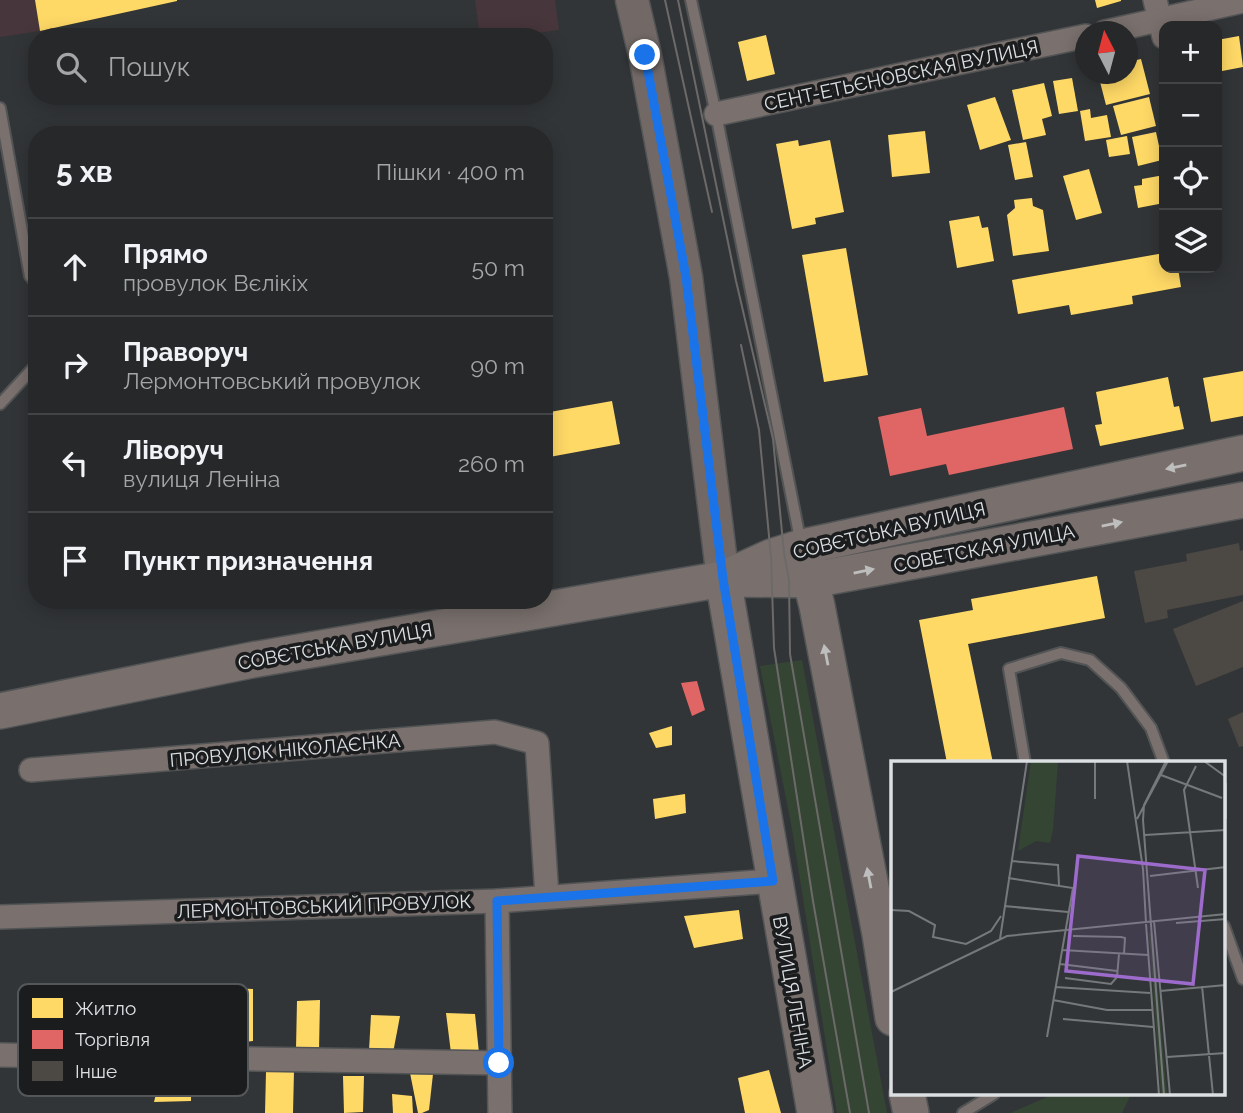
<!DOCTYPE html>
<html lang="uk">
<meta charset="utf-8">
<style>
:root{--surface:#262829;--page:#2e3031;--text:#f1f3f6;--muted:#a4a6a8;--line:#424446}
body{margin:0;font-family:Raleway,sans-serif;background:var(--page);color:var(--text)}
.controls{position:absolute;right:21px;top:21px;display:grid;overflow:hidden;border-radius:14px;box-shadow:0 4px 18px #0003}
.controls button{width:63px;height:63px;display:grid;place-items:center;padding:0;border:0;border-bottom:2px solid var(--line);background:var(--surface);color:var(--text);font:35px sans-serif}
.compass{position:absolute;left:1075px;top:21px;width:63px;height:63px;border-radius:50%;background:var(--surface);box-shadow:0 4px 18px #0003;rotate:354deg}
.stop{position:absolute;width:21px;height:21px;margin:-16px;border:5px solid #1a73e8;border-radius:50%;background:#fff}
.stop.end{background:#1a73e8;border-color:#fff;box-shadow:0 2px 7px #0008}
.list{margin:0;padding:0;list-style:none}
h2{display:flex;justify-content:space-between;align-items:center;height:91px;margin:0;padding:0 28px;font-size:30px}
h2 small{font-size:23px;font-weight:400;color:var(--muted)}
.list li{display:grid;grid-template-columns:46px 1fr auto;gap:21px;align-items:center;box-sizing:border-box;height:98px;padding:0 28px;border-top:2px solid var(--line)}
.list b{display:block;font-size:26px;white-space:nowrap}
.list p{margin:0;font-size:23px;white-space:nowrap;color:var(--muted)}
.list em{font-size:23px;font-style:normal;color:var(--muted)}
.icon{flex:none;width:38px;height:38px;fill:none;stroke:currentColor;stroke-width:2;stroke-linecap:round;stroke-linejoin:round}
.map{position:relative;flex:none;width:1243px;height:1113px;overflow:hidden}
.search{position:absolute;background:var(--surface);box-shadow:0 4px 18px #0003;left:28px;top:28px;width:525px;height:77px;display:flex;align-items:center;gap:18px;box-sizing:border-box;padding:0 24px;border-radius:28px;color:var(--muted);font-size:26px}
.panel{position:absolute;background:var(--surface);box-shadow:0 4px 18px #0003;left:28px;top:126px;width:525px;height:483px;border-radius:28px}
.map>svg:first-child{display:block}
.commercial{fill:#47363b}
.grass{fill:#354534}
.homes{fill:#ffd966}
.shops{fill:#e06666}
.building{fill:#4c4844}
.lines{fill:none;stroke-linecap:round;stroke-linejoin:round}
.lane-casing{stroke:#525455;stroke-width:14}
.street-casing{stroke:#525455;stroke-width:26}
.secondary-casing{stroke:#525455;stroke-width:35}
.primary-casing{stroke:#525455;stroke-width:38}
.lane{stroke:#7a706d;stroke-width:10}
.street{stroke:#7a706d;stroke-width:23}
.secondary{stroke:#726966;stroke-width:32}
.primary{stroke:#79706d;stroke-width:35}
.tram{stroke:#6c6a69;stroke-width:2}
.oneway{fill:#bfbebf}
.route{stroke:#1a73e8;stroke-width:9}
.labels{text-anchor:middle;stroke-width:7;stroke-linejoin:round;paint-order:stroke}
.street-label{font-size:19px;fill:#dde0e2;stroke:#1a1c1e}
.inset-road{fill:none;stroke:#76797b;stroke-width:2}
.view{fill:#9d6bcb;fill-opacity:0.15;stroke:#9d6bcb;stroke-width:3.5}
.inset-edge{fill:none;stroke:#dde0e2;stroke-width:3.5}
.key{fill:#1a1c1e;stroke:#545759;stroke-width:2}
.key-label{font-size:19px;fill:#dde0e2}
</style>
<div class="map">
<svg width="1243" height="1113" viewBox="0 0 1243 1113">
<rect width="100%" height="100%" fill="#323537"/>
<!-- commercial -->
<g class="commercial">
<path d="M0,0h35l5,31 -40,6z"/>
<path d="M475,0h80l4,30 -50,7h-29z"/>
</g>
<!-- grass -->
<g class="grass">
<path d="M802,660l85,453h-50l-45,-284 -32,-163z"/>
<path d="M1054,1094h77l-9,19h-112z"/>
</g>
<!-- homes -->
<g class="homes">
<path d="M35,0h142v1l-137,30z"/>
<path d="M1095,0h26v1l-24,7z"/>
<path d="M766,35l9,39 -28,7 -9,-39z"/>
<path d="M1239,36l4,31 -26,5v-32z"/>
<path d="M1141,59l9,35 -44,11 -8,-31h30v-12z"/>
<path d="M1072,78l6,33 -19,3 -6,-33z"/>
<path d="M1044,83l8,33 -10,3 4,16 -23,5 -11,-50z"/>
<path d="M995,97l16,43 -31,10 -13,-45z"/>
<path d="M1149,97l7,29 -35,9 -8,-29z"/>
<path d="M1090,109l1,9 16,-3 4,22 -26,4 -5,-30z"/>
<path d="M925,131l5,42 -38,4 -4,-42z"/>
<path d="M1156,132l6,28 -24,6 -6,-29z"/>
<path d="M1127,136l3,18 -21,3 -3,-17z"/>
<path d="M798,140l1,6 31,-6 14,72 -29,6 1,6 -24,5 -16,-85z"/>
<path d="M1026,142l7,35 -18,3 -7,-35z"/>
<path d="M1089,169l13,44 -26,7 -13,-44z"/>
<path d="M1164,175v28l-26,5 -4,-22 8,-1v-6z"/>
<path d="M1032,198l1,8 10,4 6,41 -36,5 -6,-41 8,-7 -1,-8z"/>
<path d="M979,216l3,12 6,-1 6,34 -37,7 -8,-47z"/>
<path d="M846,248l22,127 -44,7 -22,-127z"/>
<path d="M1164,253v15h14l3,19 -49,9 1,8 -62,11 -2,-10 -51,9 -6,-34z"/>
<path d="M1243,371v45l-32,6 -8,-44z"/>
<path d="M1168,377l6,30 5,-1 5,23 -84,17 -5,-21 7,-1 -6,-32z"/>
<path d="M612,401l8,43 -76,14v-45z"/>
<path d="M1097,576l8,42 -137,26 25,119h-46l-28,-143 54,-10 -2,-11z"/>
<path d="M672,726v19l-16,3 -7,-15z"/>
<path d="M685,794l1,19 -31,6 -2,-20z"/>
<path d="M739,910l4,29 -49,9 -10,-32z"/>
<path d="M229,988l24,1v52l-25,3z"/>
<path d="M320,1000l-1,51 -23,-2 1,-48z"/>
<path d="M446,1013l29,1 4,39h-28z"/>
<path d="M371,1015l29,1 -7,37 -24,-2z"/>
<path d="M162,1069l29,2v30l-37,1z"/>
<path d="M769,1070l12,43h-36l-7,-35z"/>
<path d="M294,1071l-1,42h-28l1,-41z"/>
<path d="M410,1073l23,1 -4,36 -7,3h-4z"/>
<path d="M343,1076h21l-1,36 -19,1z"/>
<path d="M392,1094l20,2 1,17h-20z"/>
</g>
<!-- shops -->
<g class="shops">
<path d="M1064,407l9,42 -124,26 -3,-11 -56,12 -12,-59 43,-9 6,28z"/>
<path d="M697,681l8,29 -13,6 -11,-33z"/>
</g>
<!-- building -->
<g class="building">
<path d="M1239,543l1,8 3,-1v45l-76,15 1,8 -23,5 -11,-52 53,-10 -1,-7z"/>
<path d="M1243,601v66l-47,19 -23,-57z"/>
<path d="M1243,712v34l-4,1 -11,-28z"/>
</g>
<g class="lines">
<!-- lane casing -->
<g class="lane-casing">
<g id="lane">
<path d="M691,0l25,114 85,430"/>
<path d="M0,108l30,168 7,8"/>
<path d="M0,404l37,-40"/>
<path d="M1025,763l-16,-94 52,-16 29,7 31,28 30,40 13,35"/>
<path d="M1224,926l19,53"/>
<path d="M963,1113l31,-19"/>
</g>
</g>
<!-- street casing -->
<g class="street-casing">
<g id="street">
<path d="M1155,0l9,37"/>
<path d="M1105,32l138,-31"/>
<path d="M716,114l370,-78"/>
<path d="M31,770l464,-38 42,11 10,154"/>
<path d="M497,901l3,212"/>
<path d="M0,917l497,-16 276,-20"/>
<path d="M0,1055l498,8"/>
</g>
</g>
<!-- secondary casing -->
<g class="secondary-casing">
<path id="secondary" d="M632,0l13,55 41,222 37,302"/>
</g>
<!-- primary casing -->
<g class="primary-casing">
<g id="primary">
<path d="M805,558l12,48 63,328 13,84"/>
<path d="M723,579l92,534"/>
<path d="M733,579l79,1 431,-80"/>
<path d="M0,711l252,-51 471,-81 48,-22 31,-10 441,-94"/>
<path d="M907,1094l4,19"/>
</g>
</g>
<!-- lane -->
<use href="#lane" class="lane"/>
<!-- street -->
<use href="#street" class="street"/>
<!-- secondary -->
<use href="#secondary" class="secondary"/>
<!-- primary -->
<use href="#primary" class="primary"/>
<!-- tram -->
<g class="tram">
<path d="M665,0l47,212"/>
<path d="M678,0l58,281 37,158 11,114 5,27 1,74 79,459"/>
<path d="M741,345l18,85 12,127 3,91 39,253 37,212"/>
</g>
</g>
<!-- one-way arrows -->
<defs><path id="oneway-solid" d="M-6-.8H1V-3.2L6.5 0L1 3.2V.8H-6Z" transform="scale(1.75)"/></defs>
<g class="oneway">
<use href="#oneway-solid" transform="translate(1176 467) rotate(168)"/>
<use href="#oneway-solid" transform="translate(1112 524) rotate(-11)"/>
<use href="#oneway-solid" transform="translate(864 571) rotate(-11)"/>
<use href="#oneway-solid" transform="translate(826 655) rotate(-101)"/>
<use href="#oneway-solid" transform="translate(869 878) rotate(-101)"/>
</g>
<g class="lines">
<!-- route -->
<path class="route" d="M499,1063l-2,-162 276,-20 -50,-302 -37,-302 -41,-222"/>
</g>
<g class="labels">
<!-- street labels -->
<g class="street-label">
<text transform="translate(901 75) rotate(-12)" y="7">СЕНТ-ЕТЬЄНОВСКАЯ ВУЛИЦЯ</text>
<text transform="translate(889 530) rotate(-13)" y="7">СОВЄТСЬКА ВУЛИЦЯ</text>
<text transform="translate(984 548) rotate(-11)" y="7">СОВЕТСКАЯ УЛИЦА</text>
<text transform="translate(335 646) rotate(-10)" y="7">СОВЄТСЬКА ВУЛИЦЯ</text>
<text transform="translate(285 750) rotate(-5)" y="7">ПРОВУЛОК НІКОЛАЄНКА</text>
<text transform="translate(324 906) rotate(-2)" y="7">ЛЕРМОНТОВСЬКИЙ ПРОВУЛОК</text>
<text transform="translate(793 992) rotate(80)" y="7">ВУЛИЦЯ ЛЕНІНА</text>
</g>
</g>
<!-- overview -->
<g transform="translate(891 761)">
<rect width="334" height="334" fill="#323537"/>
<path d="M140,0h27l-5,69 -3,13 -14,-2 -18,10zM258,172h4l14,162h-6z" fill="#354534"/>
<path class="inset-road" d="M204,0v38M236,0l16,108 3,54M313,0l22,16M305,5l-12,24 14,98M270,14l61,23M335,22v36M246,58l31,-58M254,74l81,-5M120,100l47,4 1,20M259,115l76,-9M117,117l65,10 -26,149M113,145l64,6M0,149l18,1 26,14 -2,12 33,7 25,-13 10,-15M263,160l16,174M285,162l50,-4M255,163l13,171M182,175l48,1 4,1 -1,16M109,178l27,-178M171,189l86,5M169,203l57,7M174,217l46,6 6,-7 2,-23M311,225l11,109M164,226l95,6M269,230l66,-6M0,231l116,-56 219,-22M162,239l54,10h45M172,258l90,8M276,296l59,-4M273,334l-21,-275 1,-15 22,-44"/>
<path class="view" d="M187,95l127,14 -12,114 -127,-13z"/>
<rect width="334" height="334" class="inset-edge"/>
</g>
<!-- legend -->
<rect x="18" y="984" width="230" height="112" rx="10" class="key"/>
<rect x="32" y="998" width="31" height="20" fill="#ffd966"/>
<rect x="32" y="1030" width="31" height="19" fill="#e06666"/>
<rect x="32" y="1061" width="31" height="20" fill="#4c4844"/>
<g class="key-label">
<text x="75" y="1015">Житло</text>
<text x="75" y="1046">Торгівля</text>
<text x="75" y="1078">Інше</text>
</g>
</svg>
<div class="controls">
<button>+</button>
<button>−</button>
<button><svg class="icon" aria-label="locate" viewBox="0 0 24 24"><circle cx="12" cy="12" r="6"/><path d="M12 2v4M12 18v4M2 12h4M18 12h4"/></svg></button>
<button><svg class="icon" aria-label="layers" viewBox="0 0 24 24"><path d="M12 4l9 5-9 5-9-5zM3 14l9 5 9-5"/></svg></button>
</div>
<svg class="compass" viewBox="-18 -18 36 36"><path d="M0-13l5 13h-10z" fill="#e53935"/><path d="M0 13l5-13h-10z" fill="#a4a6a8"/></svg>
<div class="stop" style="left:499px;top:1063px"></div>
<div class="stop end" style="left:645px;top:55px"></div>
<div class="search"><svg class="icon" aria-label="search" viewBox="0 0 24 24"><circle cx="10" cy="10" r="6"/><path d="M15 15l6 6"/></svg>Пошук</div>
<section class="panel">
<h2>5 хв<small>Пішки · 400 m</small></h2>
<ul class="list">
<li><svg class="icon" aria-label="ahead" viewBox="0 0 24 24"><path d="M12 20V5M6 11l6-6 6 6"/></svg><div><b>Прямо</b><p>провулок Вєлікіх</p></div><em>50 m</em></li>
<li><svg class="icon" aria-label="right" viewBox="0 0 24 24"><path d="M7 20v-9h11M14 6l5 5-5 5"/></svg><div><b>Праворуч</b><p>Лермонтовський провулок</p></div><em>90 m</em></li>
<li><svg class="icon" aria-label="left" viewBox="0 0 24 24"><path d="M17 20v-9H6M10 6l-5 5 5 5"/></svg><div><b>Ліворуч</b><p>вулиця Леніна</p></div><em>260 m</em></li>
<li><svg class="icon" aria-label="arrive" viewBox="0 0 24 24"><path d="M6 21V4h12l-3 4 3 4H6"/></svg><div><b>Пункт призначення</b></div></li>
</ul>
</section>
</div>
